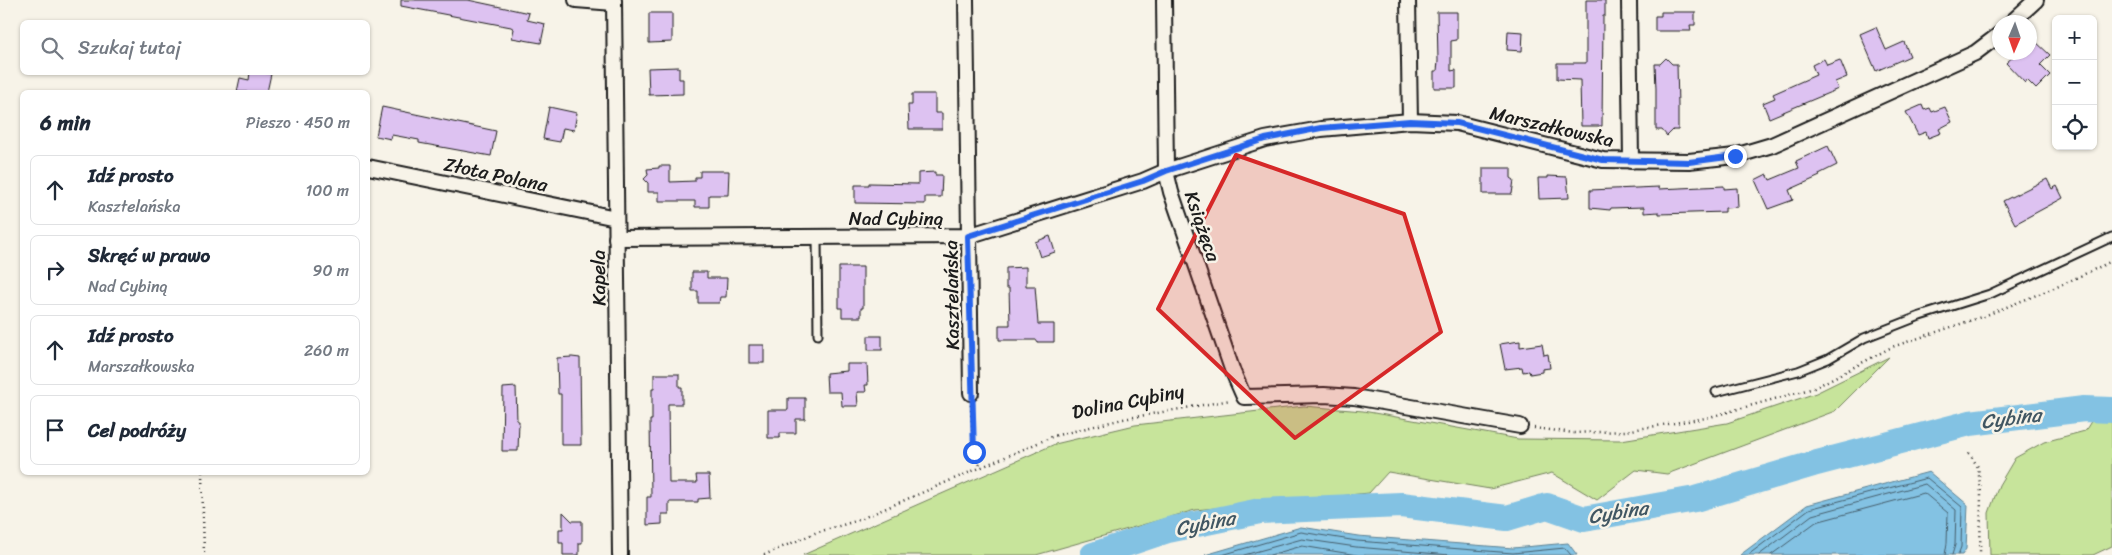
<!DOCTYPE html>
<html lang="pl">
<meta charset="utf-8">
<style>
:root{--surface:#fff;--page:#f6f6f7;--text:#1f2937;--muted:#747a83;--line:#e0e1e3}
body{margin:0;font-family:Sriracha,sans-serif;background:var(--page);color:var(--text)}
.controls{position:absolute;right:15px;top:15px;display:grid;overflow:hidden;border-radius:8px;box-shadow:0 1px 4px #0004}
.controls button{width:45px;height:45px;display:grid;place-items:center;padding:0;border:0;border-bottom:1px solid var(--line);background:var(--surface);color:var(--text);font:25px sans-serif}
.compass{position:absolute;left:1992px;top:15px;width:45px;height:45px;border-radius:50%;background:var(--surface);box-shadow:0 1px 4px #0004;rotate:182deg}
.stop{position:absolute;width:15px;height:15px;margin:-11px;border:4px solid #2563eb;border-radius:50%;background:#fff}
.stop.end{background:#2563eb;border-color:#fff;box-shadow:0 1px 5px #0008}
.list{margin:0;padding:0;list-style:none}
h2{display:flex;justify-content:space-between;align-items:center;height:65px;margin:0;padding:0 20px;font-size:21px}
h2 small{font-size:16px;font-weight:400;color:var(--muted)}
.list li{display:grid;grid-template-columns:32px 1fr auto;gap:15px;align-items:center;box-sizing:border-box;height:70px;margin:0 10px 10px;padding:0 10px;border:1px solid var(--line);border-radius:8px}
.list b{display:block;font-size:19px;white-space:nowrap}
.list p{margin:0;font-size:16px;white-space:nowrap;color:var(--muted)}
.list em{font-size:16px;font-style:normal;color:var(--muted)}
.icon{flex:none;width:28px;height:28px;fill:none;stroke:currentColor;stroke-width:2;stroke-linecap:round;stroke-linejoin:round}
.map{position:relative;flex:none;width:2112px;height:555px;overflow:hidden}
.search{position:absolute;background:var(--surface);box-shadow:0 1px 4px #0004;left:20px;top:20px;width:350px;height:55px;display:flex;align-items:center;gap:12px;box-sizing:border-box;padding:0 18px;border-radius:8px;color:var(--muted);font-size:19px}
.panel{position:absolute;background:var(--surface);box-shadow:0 1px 4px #0004;left:20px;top:90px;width:350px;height:385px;border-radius:8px}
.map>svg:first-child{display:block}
.green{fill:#c7e49b;stroke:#72805c}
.water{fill:#83c2e3;stroke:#5a8093}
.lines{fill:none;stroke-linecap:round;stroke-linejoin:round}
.shore{stroke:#455e6c;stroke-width:1}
.river{stroke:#83c2e3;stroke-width:26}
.building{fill:#ddc2f1;stroke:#1c1c1c}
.lane-casing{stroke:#1c1c1c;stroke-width:11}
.street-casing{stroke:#1c1c1c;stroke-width:18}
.path{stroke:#1c1c1c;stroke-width:2.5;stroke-dasharray:1 4;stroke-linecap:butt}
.lane{stroke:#f7f3e8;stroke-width:7}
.street{stroke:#f7f3e8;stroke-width:14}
.route{stroke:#2563eb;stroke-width:6}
.marked{fill:#d62828;fill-opacity:0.2;stroke:#d62828;stroke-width:4;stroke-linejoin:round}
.labels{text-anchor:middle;stroke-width:5;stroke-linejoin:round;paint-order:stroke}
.street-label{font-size:19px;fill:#1c1c1c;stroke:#f7f3e8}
.water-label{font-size:20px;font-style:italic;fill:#405662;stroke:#f7f3e8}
</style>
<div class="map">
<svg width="2112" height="555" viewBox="0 0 2112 555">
<rect width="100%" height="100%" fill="#f7f3e8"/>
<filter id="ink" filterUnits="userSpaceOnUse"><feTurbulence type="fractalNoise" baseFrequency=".02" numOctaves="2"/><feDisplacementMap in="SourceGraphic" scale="10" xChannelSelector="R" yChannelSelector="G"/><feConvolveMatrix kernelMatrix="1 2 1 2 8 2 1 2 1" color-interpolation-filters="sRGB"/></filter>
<g filter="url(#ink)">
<!-- green -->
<g class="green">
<path d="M1889,357l-54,54 -168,63 -31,-4 -39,30 -45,-27 -62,16 -102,-17 -19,21 -174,17 -159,45h-233l252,-111 80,-19 169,-19 59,5 155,28 103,1 106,-17 89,-30z"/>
<path d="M2095,415h17v131l-19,9h-103l-1,-42 10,-28 16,-27 29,-16 41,-11z"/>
</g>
<!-- water -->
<g class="water">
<path d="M1929,472l39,33 -2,44 -4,6h-222l67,-50z"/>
<path d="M1301,527l57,9 155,12 55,-5 9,12h-372z"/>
</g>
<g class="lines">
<!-- shore -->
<g class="shore">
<path d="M1222,555l79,-23 56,9 156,12 52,-5 6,7"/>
<path d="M1244,555l58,-16 54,8 94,8"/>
<path d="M1270,555l32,-9 55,9"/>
<path d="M1748,555l61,-46 118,-31 35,29 -1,40 -3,8"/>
<path d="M1759,555l53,-40 113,-31 31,26 -1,35 -3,10"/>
<path d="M1771,555l45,-33 108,-29 24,20 -1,30 -2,12"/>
</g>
<!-- river -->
<path class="river" d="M1093,555l75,-25 92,-19 141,-6 106,13 40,-12 37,13 111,-20 118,-35 157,-41 114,-14 28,1"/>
</g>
<!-- building -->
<g class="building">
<path d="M401,0h67l61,13 -2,7 18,4 -4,19 -29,-5 2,-9 -3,-2 -110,-21z"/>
<path d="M1586,0h19v16h-2l-1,110h-21l-1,-46 -23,-1v-16h29z"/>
<path d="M1437,12h20v28l-6,1v30l5,-1v18h-22v-17h3l1,-10z"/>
<path d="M1661,12h34v13h-5l1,6h-36v-15h6z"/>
<path d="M649,13h23v29l-23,1z"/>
<path d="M1876,27l10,23 18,-8 6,14 -34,15 -16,-37z"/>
<path d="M1508,31l15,1 -1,19 -15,-1z"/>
<path d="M2035,41l15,14 -10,10 10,10 -14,14 -9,-9 -2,3 -19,-20 10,-9 3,2 4,-4h7v-6z"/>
<path d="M1666,58l6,6h5l1,42v24h-5l-6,6 -5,-6h-6v-41l-1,-25h5z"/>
<path d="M1824,59l3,6 13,-5 7,17 -12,5 3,7 -69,29 -6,-15 12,-5 -2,-4 43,-19 -4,-10z"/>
<path d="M679,67v12h4v15l-34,1 -1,-27z"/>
<path d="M250,72l21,2 -4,18h-30l3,-14 9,2z"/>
<path d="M912,94h23v19h7v16h-33l-1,-24h4z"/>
<path d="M1922,105l2,5 6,-2 2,4 13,-5 7,15 -13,7 2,4 -13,5 -2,-6 -8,3 -12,-23z"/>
<path d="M382,107l114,24 -5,25 -72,-13v-3l-27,-5 -1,4 -15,-3z"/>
<path d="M549,107l28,6 -3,17 -11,-2 -3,14 -17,-3z"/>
<path d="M1828,146l9,19 -18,9 1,2 -31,14 4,10 -25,9 -13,-29 12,-6 3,6 29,-12 -3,-7z"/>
<path d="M659,166h11v16l25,-1v-4h5v-6h29l-1,24h-19v12h-14v-6h-36v-9h-11v-9l-4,-4 4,-4 -1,-6 12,-1z"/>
<path d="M1483,168h28v10l3,2 -2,14h-29z"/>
<path d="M935,172v3h7l-1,22h-16v7l-70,-1v-18h14v-2l49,1v-11z"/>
<path d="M1548,176l19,1 2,21 -30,1 -1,-21h10z"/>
<path d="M2047,179l5,10 5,-3 6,12 -48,26 -12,-23z"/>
<path d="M1724,186v3l13,-1 1,19 -13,1v4l-66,2v-2l-15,1v-6l-33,1 -1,2 -20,-2v-18l69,-3v2z"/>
<path d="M1050,236l5,16 -15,5 -5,-15z"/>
<path d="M839,267h24v41h-2v9h-19v-9h-3z"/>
<path d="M1026,267v19h9l3,38h16v18h-17v-2h-38v-15h11l-1,-37h-3v-20z"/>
<path d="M692,272h15v6h20l-1,19h-6l-1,6h-21v-12h-6z"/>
<rect x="868" y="336" width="14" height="14"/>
<path d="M1520,341v6l22,-3 2,11 4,-1 2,14 -8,1v3l-12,2 -1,-3 -6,1 -1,-5 -17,2 -5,-25z"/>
<rect x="749" y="345" width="15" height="18"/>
<path d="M572,357l8,1 1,87h-20v-51h-3l-1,-36z"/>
<path d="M847,364h20l1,21h-3l1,7h-9l1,14h-16l-1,-14h-14l-1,-19 21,-2z"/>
<path d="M654,374h25v13h3v17h-14l1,79h28l-1,-8h13l1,23 -12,1v3h-29v12h-7v10l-15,1v-28h4l-1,-77h2v-31h2z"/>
<path d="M516,387l1,34h2l-1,30h-16l1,-63z"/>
<path d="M788,398h17v21h-9v14h-16v5h-12v-28h20z"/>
<path d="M563,512l9,9h10v22h-3v12h-16v-12h-4v-14h4z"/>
</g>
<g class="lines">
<!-- lane casing -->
<g class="lane-casing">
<g id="lane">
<path d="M817,237l1,98"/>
<path d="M1716,392l82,-21 30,-12 36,-21 56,-22 70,-22 122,-57"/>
</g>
</g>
<!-- street casing -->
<g class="street-casing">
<g id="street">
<path d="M576,0l38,3"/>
<path d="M614,0l6,555"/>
<path d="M966,0l5,393"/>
<path d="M1164,0l2,171 5,21 62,180 11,25 80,-2 30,2 166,29"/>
<path d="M1408,0l2,121"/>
<path d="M1629,0l2,161"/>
<path d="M2012,22l24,-22"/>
<path d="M368,167l248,51"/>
<path d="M616,238l352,-2 175,-55 23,-10 99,-32 56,-10 89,-8 47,2 146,37 86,1 46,-5 37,-11 203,-92 25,-19"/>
</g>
</g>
<!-- path -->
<g class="path">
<path d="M971,405l3,47 7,15"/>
<path d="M1534,428l40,5 51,-2 81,-13 108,-30 78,-41 92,-31 75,-30 53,-25"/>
<path d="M1969,453l9,14 3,26 -1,62"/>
<path d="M202,472l2,83"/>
<path d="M764,555l51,-22 41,-12 198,-85 69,-17 108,-19"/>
</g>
<!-- lane -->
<use href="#lane" class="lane"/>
<!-- street -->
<use href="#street" class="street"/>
</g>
</g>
<g class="lines" filter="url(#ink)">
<!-- route -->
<path class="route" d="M974,452l-6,-216 175,-55 23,-10 99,-32 56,-11 89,-7 47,2 146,37 86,2 46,-6"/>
</g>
<!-- marked area -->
<path class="marked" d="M1236,155l168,59 37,118 -146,106 -137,-129z"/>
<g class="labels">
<!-- street labels -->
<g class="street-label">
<text transform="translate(1552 126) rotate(13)" y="7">Marszałkowska</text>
<text transform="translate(496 174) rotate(12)" y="7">Złota Polana</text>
<text x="896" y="225">Nad Cybiną</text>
<text transform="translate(1203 226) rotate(71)" y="7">Książęca</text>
<text transform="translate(598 278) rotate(-91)" y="7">Kapela</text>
<text transform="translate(951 295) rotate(-91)" y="7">Kasztelańska</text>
<text transform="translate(1128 401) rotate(-11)" y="7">Dolina Cybiny</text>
</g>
<!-- water labels -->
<g class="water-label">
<text transform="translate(2011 418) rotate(-7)" y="7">Cybina</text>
<text transform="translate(1618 512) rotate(-9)" y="7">Cybina</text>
<text transform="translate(1205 523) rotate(-11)" y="7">Cybina</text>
</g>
</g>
</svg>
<div class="controls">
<button>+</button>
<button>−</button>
<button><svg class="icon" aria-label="locate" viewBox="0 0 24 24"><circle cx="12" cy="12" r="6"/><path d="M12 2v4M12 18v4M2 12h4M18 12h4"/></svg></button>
</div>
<svg class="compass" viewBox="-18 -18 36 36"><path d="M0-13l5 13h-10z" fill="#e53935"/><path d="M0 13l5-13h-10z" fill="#747a83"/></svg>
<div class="stop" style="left:974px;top:452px"></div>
<div class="stop end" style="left:1735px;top:156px"></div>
<div class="search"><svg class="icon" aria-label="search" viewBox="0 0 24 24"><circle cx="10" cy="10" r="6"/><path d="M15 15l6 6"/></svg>Szukaj tutaj</div>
<section class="panel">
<h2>6 min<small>Pieszo · 450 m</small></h2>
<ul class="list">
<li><svg class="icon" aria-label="ahead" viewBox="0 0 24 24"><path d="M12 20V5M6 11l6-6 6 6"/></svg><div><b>Idź prosto</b><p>Kasztelańska</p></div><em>100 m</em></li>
<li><svg class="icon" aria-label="right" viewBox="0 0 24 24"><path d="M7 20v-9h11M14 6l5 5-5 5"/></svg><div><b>Skręć w prawo</b><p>Nad Cybiną</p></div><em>90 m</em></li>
<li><svg class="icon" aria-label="ahead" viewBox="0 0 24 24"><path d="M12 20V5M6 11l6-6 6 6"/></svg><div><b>Idź prosto</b><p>Marszałkowska</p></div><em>260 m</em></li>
<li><svg class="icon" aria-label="arrive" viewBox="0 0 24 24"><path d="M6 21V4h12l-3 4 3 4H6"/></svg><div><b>Cel podróży</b></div></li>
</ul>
</section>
</div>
